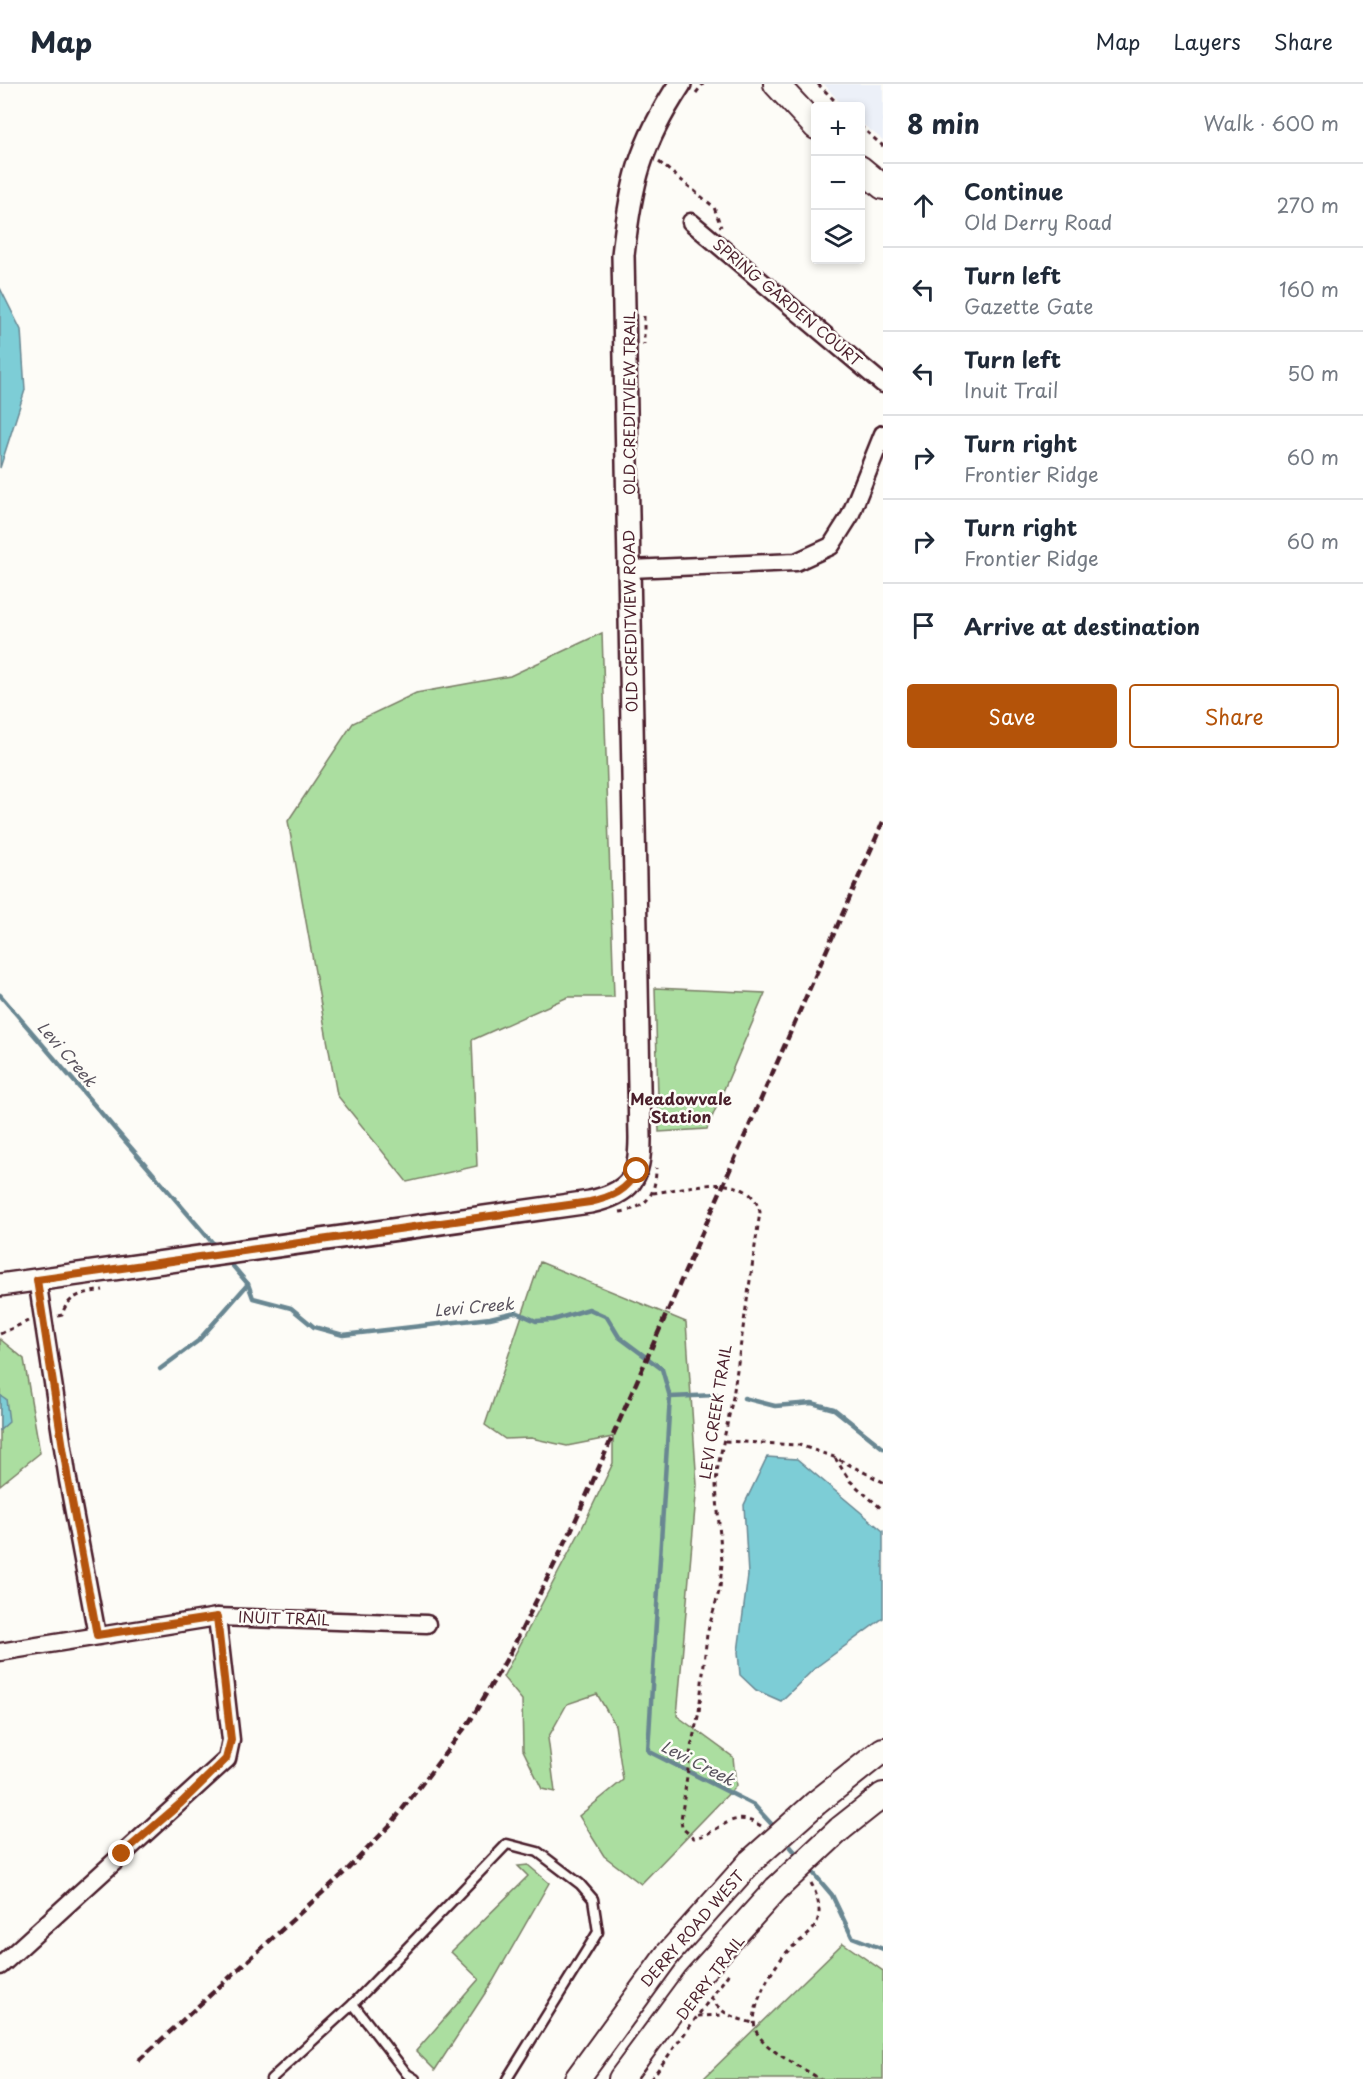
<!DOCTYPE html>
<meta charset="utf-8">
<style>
:root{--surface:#fff;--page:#f2f2f3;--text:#1f2937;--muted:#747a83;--line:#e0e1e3;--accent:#b45309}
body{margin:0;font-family:"Playpen Sans",sans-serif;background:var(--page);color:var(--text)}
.controls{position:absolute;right:18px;top:18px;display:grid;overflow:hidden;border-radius:6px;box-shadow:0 3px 9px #0003}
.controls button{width:54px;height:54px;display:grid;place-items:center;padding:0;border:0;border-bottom:2px solid var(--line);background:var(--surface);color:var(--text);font:30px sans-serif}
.stop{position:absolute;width:18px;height:18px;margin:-14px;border:4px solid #b45309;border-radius:50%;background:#fff}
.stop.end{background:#b45309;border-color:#fff;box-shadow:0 2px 6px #0008}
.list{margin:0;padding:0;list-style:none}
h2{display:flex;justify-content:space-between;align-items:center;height:78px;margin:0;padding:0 24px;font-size:26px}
h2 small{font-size:20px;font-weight:400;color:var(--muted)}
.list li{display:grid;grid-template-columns:39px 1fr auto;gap:18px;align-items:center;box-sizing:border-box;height:84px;padding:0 24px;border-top:2px solid var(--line)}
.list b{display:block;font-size:22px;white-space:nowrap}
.list p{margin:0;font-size:20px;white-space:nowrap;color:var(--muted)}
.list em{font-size:20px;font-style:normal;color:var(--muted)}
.actions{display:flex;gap:12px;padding:18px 24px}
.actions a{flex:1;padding:14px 0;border:2px solid var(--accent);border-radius:6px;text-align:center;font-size:21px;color:var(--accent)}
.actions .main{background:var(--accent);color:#fff}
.icon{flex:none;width:33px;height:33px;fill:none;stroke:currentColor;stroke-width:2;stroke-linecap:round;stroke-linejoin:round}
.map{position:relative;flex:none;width:883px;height:1995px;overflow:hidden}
header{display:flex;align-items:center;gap:36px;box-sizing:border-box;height:84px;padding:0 30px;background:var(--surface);border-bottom:2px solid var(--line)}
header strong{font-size:28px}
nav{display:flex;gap:33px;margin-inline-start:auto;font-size:21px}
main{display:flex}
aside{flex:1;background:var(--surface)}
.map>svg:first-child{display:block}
.built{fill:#ecf0f8}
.green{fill:#abdea0;stroke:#7a7e66;stroke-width:1.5}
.water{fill:#7dcdd6;stroke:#698792;stroke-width:1.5}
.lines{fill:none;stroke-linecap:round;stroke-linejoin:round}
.stream{stroke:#698792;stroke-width:4.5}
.service-casing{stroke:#4a1f2b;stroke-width:13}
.minor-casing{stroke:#4a1f2b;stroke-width:21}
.tertiary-casing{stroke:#4a1f2b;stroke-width:26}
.secondary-casing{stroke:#4a1f2b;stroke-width:28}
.path{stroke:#4a1f2b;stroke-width:3;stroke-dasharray:4.5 4.5;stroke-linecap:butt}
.service{stroke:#fdfcf7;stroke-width:8}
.minor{stroke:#fdfcf7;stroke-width:16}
.tertiary{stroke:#fdfcf7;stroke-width:21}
.secondary{stroke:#fdfcf7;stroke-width:24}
.rail{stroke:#4a1f2b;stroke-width:4.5;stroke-dasharray:9 4.5;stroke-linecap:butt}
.secondary-bridge-casing{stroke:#4a1f2b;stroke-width:28;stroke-linecap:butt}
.secondary-bridge{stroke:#fdfcf7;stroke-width:24}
.route{stroke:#b45309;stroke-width:8}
.labels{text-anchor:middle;stroke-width:5;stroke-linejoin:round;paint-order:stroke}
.street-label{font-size:15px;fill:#4a1f2b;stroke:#fdfcf7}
.water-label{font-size:16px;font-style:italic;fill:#59535e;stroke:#fdfcf7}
.neighbourhood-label{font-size:16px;font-weight:bold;fill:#4a1f2b;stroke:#fdfcf7}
</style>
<header>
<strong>Map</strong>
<nav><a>Map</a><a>Layers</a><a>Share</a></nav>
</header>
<main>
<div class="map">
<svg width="883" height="1995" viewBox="0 0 883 1995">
<rect width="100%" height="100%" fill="#fdfcf7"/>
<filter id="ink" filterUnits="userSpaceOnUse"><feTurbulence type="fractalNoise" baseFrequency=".0167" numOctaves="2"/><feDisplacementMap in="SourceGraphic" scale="12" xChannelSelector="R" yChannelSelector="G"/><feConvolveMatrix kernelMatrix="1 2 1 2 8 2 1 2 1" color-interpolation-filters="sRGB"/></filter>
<g filter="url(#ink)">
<!-- built -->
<path class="built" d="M824,0h59v56l-22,-17 -1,-17h-17z"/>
<!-- green -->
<g class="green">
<path d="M602,549l12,364h-46l-96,43 5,126 -70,16 -70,-87 -49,-274 65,-98 63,-30 94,-17z"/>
<path d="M655,904l110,5 -58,136 -48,3z"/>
<path d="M540,1178l146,60 11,163 -20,231 56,41 3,29 -95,98 -37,-28 -25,-40 44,-36 -8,-55 -18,-31 -30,10 -19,34 7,54 -13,-3 -19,-39 -1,-50 -19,-23 79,-149 31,-65v-26l-46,9 -36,-8 -26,1 -20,-14z"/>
<path d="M0,1255l24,20 16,94 -40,32z"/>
<path d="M528,1781l21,18 -56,98 -58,89 -19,-19 63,-72 -28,-27 77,-76 -10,-10z"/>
<path d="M843,1859l40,28v108h-180z"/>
</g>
<!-- water -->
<g class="water">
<path d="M0,204l21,42 4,60 -25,78z"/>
<path d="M0,1311l6,4 3,23 -9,8z"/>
<path d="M767,1373l30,2 86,72v87l-68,50 -34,33 -25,-11 -16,-15 -2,-23 10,-77 -4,-70z"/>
</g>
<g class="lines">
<!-- stream -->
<g class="stream">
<path d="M0,911l217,253"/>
<path d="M227,1175l21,25 5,14 38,10 23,19 29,8 147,-17 26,-6 20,9 17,-1 36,-11 18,8 12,20 43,32 8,28 -22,354 106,54 21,23"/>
<path d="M160,1285l38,-28 50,-57"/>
<path d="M670,1313l46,-2"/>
<path d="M744,1314l31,8 37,-3 22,6 49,39"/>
<path d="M784,1755l16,19"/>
<path d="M810,1785l22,26 20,42 31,12"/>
</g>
<!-- service casing -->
<g class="service-casing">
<g id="service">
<path d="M353,1920l54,70 8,5"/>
<path d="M271,1995l82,-75 154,-160 31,8 42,32 13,15 5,33 -91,147"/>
</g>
</g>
<!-- minor casing -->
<g class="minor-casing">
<g id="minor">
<path d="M691,138l192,162"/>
<path d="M630,485l166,-7 35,-16 19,-30 33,-82"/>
<path d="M37,1195l31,201 29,155"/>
<path d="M0,1568l217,-35 210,7"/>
<path d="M0,1882l227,-207 4,-19 -14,-123"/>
</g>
</g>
<!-- tertiary casing -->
<g class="tertiary-casing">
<path id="tertiary" d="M0,1201l590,-83c41,-9 50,-24 50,-64l-17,-883c8,-73 17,-110 57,-171"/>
</g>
<!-- secondary casing -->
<g class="secondary-casing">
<g id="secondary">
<path d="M776,0l40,43"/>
<path d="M860,84l23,19"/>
<path d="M816,1719l67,-53"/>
<path d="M840,1745l43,-34"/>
<path d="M577,1995l91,-125 82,-92"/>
<path d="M621,1995l74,-100 81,-90"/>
</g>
</g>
<!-- path -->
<g class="path">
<path d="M818,0l22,22"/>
<path d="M696,9l7,-9"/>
<path d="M860,42l23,20"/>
<path d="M659,78l55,45 7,20"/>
<path d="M644,232v29"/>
<path d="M653,1109c33,-4 96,-25 107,19l-27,185 -16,74 -1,15 6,76 -2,26 -13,46 -8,78 -8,35 -10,73 1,8 12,10c28,-5 36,-31 67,-12"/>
<path d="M620,1128c27,-4 36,-17 36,-44"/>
<path d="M58,1232l4,-1c6,-21 23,-22 41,-25"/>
<path d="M0,1250l28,-13"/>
<path d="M725,1357l74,4 35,12 49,25"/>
<path d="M835,1374l15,23 33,29"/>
<path d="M811,1799c6,11 11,27 6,39 -4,12 -17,18 -26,26 -16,14 -46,64 -34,85 12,20 43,33 63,46"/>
<path d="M711,1913c10,18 24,21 42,26"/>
<path d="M698,1932l26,-1"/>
<path d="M651,1995l79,-107"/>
</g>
<!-- service -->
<use href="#service" class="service"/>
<!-- minor -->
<use href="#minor" class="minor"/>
<!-- tertiary -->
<use href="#tertiary" class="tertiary"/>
<!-- secondary -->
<use href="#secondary" class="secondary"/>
<!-- rail -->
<path class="rail" d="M138,1977l207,-189 46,-48 79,-103 39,-66 61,-122 313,-711"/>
<!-- secondary-bridge casing -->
<g class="secondary-bridge-casing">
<g id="secondary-bridge">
<path d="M750,1778l66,-59"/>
<path d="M776,1805l64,-60"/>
</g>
</g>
<!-- secondary-bridge -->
<use href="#secondary-bridge" class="secondary-bridge"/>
</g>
</g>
<g class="lines" filter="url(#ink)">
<!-- route -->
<path class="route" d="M122,1770l59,-51 45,-44 5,-19 -14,-123 -120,18 -29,-155 -31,-200 553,-78c22,-5 37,-11 47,-31"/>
</g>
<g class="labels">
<!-- street labels -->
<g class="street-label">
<text transform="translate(787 219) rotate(40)" y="5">SPRING GARDEN COURT</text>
<text transform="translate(630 319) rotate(-90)" y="5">OLD CREDITVIEW TRAIL</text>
<text transform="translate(631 537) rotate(-91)" y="5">OLD CREDITVIEW ROAD</text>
<text transform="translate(716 1328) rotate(-81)" y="5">LEVI CREEK TRAIL</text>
<text transform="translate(284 1535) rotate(2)" y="5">INUIT TRAIL</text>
<text transform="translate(693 1845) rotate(-49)" y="5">DERRY ROAD WEST</text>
<text transform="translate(711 1894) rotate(-53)" y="5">DERRY TRAIL</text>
</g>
<!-- water labels -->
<g class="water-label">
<text transform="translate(67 970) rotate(49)" y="6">Levi Creek</text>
<text transform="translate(474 1223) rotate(-5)" y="6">Levi Creek</text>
<text transform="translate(698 1679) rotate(27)" y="6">Levi Creek</text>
</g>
<!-- neighbourhood labels -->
<g class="neighbourhood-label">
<text x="681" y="1021">Meadowvale<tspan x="681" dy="18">Station</tspan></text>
</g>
</g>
</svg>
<div class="controls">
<button>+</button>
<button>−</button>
<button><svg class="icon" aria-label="layers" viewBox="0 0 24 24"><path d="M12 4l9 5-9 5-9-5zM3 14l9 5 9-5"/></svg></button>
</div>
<div class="stop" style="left:637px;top:1087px"></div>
<div class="stop end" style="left:122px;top:1770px"></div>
</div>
<aside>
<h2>8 min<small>Walk · 600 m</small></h2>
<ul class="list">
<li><svg class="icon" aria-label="ahead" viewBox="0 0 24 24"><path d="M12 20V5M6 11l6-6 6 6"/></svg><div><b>Continue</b><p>Old Derry Road</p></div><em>270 m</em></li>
<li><svg class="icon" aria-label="left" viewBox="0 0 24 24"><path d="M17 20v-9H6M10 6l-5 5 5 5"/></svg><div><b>Turn left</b><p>Gazette Gate</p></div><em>160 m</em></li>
<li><svg class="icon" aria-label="left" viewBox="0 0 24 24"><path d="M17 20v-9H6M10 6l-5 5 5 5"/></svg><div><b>Turn left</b><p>Inuit Trail</p></div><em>50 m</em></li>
<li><svg class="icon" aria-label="right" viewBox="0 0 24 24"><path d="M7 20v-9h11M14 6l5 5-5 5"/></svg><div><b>Turn right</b><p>Frontier Ridge</p></div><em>60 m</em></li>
<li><svg class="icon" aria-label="right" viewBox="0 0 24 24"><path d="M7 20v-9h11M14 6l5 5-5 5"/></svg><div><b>Turn right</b><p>Frontier Ridge</p></div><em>60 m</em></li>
<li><svg class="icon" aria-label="arrive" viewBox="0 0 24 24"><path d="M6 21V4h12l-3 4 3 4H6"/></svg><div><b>Arrive at destination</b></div></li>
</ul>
<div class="actions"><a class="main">Save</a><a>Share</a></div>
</aside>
</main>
